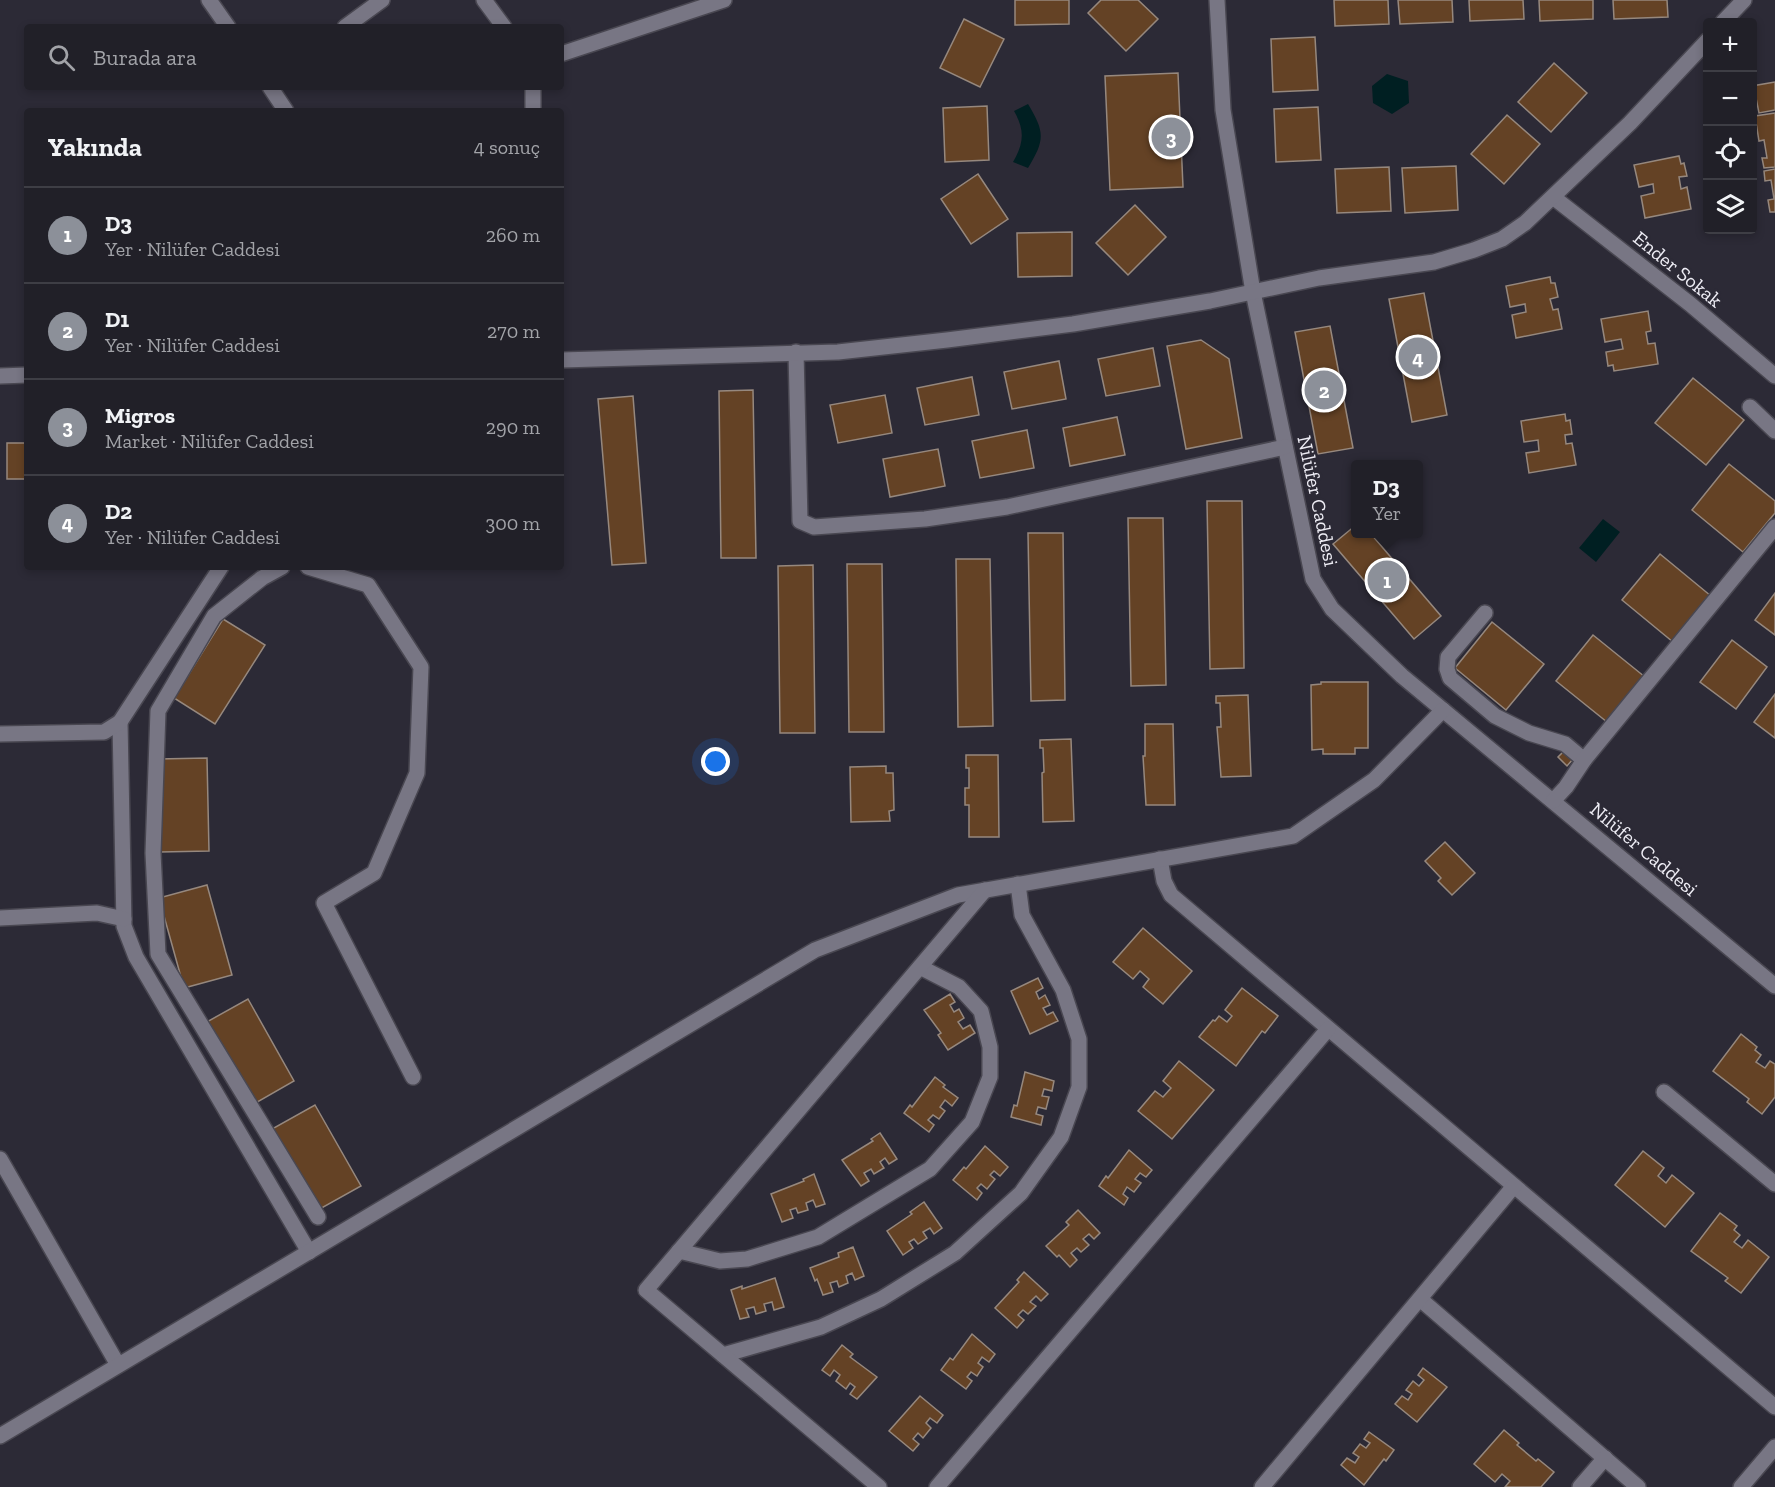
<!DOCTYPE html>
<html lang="tr">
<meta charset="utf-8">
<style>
:root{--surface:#212028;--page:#2d2d34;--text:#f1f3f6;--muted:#a2a3a8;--line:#3e3e45;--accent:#8c9099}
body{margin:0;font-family:"Zilla Slab",serif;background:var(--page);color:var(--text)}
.controls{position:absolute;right:18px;top:18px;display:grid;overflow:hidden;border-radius:6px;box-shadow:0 3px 9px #0003}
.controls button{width:54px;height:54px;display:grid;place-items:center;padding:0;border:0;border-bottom:2px solid var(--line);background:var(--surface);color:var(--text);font:30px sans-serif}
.you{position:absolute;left:716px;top:762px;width:21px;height:21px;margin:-15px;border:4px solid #fff;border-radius:50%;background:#1a73e8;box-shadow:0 0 0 9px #1a73e833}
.badge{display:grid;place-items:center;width:39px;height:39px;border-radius:50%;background:var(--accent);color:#fff;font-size:20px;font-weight:700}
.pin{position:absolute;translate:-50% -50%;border:3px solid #fff;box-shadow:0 2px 6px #0006}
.popup{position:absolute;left:1351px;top:460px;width:72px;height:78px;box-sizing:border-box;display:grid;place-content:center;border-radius:6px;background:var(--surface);filter:drop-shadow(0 2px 4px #0005);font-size:20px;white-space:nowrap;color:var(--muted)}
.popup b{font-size:22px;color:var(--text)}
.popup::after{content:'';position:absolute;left:50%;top:100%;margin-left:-12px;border:12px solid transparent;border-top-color:var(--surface)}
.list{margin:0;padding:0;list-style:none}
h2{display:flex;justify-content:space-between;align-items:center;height:78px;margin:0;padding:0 24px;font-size:26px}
h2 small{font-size:20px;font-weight:400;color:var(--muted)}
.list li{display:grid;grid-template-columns:39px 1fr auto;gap:18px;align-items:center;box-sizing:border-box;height:96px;padding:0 24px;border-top:2px solid var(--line)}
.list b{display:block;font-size:22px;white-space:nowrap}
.list p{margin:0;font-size:20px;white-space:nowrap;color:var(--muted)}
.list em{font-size:20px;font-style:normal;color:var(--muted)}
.icon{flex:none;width:33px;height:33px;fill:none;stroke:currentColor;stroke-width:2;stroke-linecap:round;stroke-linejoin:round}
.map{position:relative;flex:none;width:1775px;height:1487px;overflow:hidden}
.search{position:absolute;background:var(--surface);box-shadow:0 3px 9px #0003;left:24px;top:24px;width:540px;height:66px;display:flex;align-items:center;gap:15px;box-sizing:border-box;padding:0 21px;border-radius:6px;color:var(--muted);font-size:22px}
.panel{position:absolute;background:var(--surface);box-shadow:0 3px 9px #0003;left:24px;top:108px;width:540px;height:462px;border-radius:6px}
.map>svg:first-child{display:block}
.water{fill:#001f22}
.building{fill:#644225;stroke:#96887e;stroke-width:1.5}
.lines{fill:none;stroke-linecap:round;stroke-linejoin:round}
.minor-casing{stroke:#494751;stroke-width:18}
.minor{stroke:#787684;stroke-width:15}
.labels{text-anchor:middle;stroke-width:5;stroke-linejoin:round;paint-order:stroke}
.street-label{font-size:20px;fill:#eeedf5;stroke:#2c2a36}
</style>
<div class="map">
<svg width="1775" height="1487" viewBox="0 0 1775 1487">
<rect width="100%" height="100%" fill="#2c2a36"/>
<!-- water -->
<g class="water">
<path d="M1387,74l21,7 1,22 -17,11 -19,-11 -1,-17z"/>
<path d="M1028,104c17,28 17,36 0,64l-15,-6c11,-19 12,-32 1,-51z"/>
<path d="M1603,519l17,13 -24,30 -17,-14z"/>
</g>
<!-- building -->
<g class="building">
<path d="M1015,0h54v24l-54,1z"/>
<path d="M1101,0h37l20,19 -32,32 -38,-38z"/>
<path d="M1334,0h54l1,24 -54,2z"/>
<path d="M1398,0h54l1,22 -53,2z"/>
<path d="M1469,0h54l1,19 -54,2z"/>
<path d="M1539,0h54v19l-53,2z"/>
<path d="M1613,0h54l1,17 -54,2z"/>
<path d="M964,19l40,20 -24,48 -40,-19z"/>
<path d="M1315,37l3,53 -45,2 -2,-53z"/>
<path d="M1554,63l33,30 -36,39 -33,-30z"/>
<path d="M1178,73l5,114 -73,3 -5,-114z"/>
<path d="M1775,82v28l-16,3 -3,-15 -4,1v-13z"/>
<path d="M987,106l2,54 -44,2 -2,-54z"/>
<path d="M1318,107l3,53 -45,2 -2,-53z"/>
<path d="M1775,113v54l-11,1 -2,-10h5l-3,-18 -5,1 -4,-25z"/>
<path d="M1507,115l33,29 -36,40 -33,-30z"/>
<path d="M1679,156l2,8 3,-1 3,13 -8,1 2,12 6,-2 4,22 -46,9 -4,-22 13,-3 -1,-9 -14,3 -5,-22z"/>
<path d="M1456,166l2,44 -53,3 -3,-45z"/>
<path d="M1389,167l2,44 -54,2 -2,-44z"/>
<path d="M1775,169v43h-5l-2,-12 6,-1 -3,-19 -6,1 -1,-10z"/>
<path d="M978,174l30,45 -37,25 -30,-45z"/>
<path d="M1135,205l31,32 -38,38 -32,-32z"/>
<path d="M1072,232v44l-54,1 -1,-44z"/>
<path d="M1550,277l1,6h4l3,14 -8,2 3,11 5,-1 4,20 -46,9 -4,-23 14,-3 -1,-8 -15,3 -4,-21z"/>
<path d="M1424,293l23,122 -35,7 -23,-123z"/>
<path d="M1648,311l3,20 -5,1 2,12 7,-1 3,21 -44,7 -1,-6 -5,1 -2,-14 17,-3 -2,-10 -16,3 -4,-23z"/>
<path d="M1330,326l23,122 -35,6 -23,-122z"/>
<path d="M1201,340l28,19 13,79 -56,11 -19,-103z"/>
<path d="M1153,348l7,38 -54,10 -8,-37z"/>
<path d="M1059,361l7,38 -54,10 -8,-37z"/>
<path d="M972,377l7,38 -54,10 -8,-37z"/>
<path d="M1693,378l51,42 -38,45 -51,-42z"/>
<path d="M753,390l3,168h-35l-2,-167z"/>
<path d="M885,395l7,38 -54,10 -8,-38z"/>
<path d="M633,396l13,167 -34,2 -14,-166z"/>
<path d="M1565,414l1,7 4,-1 2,14 -7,1 1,9 6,-1 4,22 -47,8 -3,-20 13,-2 -1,-11 -14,2 -3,-21z"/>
<path d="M1117,417l8,38 -55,11 -7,-38z"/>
<path d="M1027,430l7,38 -54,10 -8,-37z"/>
<rect x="7" y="443" width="20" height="36"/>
<path d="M938,449l7,37 -55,11 -7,-38z"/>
<path d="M1729,464l46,37v12l-32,39 -51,-42z"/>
<path d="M1207,501h35l2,167 -34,1z"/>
<path d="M1128,518h35l3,167 -35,1z"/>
<path d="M1356,525v9h15l70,82 -27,23 -81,-95z"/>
<path d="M1028,533h35l2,167 -34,1z"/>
<path d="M1660,554l51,42 -38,46 -51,-42z"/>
<path d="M956,559h34l3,167 -35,1z"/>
<path d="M847,564h35l2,168h-35z"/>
<path d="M813,565l2,168h-35l-2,-167z"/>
<path d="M1775,593v42l-20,-15z"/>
<path d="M223,619l42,26 -50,79 -41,-26z"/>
<path d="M1492,622l52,42 -38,46 -51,-42z"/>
<path d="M1593,635l52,42 -38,45 -51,-41z"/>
<path d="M1732,640l35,27 -31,42 -36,-27z"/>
<path d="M1321,682h47v66h-13v6h-32v-5l-11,1 -1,-65 10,-1z"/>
<path d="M1775,694v44l-21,-16z"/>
<path d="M1248,695l3,81 -30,1 -4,-50h4l-1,-24h-4v-7z"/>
<path d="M1145,724h28l2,81h-29l-3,-49h2z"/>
<path d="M1071,739l3,82 -31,1 -1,-49 2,-1 -1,-24h-3v-8z"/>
<path d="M1564,751l9,8 -6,7 -9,-9z"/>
<path d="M966,755h32l1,82h-30v-32h-4v-17h4v-20h-3z"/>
<path d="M207,758l2,93 -49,1 -2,-93z"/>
<path d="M886,766v7h7l1,37 -5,1 1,10 -39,1 -1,-55z"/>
<path d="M1445,842l30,31 -23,22 -14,-14 3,-3 -16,-17z"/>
<path d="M207,885l25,90 -48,13 -25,-90z"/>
<path d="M1143,928l49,43 -29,33 -20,-17 6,-8 -9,-8 -7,8 -20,-17z"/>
<path d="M1038,978l5,10 -7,4 3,7 6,-4 5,10 -7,3 4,7 6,-3 5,9 -28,13 -19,-43z"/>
<path d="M1242,988l36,28 -13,17 -3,-2 -26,35 -37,-29 14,-17 2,1 4,-5 8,6 5,-6 -7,-6z"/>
<path d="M950,994l5,8 -5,3 4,7 5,-3 5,9 -6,4 5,7 7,-4 5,8 -27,17 -10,-15 3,-2 -17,-23z"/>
<path d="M248,999l46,82 -42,24 -47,-82z"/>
<path d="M1741,1034l16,13 -2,3 6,5 -5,7 9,6 5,-7 5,3v33l-13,17 -15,-12 2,-3 -36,-28z"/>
<path d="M1179,1061l35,29 -42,49 -34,-28 17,-20 8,6 8,-9 -8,-7z"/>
<path d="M1025,1072l29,9 -2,10 -8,-2 -2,7 7,1 -3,12 -8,-2 -2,7 7,2 -2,9 -30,-8 3,-12 3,1z"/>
<path d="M935,1077l10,8 -2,2 15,11 -6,8 -7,-6 -5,7 5,4 -6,8 -6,-4 -5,5 6,5 -5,7 -25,-19 6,-8 2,2z"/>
<path d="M315,1105l46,81 -43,24 -46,-81z"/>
<path d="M880,1133l17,26 -8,5 -4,-6 -5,4 4,6 -10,6 -3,-5 -7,4 5,8 -8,5 -19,-26 31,-19 -2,-2z"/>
<path d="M985,1146l23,21 -8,9 -6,-5 -4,4 5,4 -8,10 -6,-5 -4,4 5,5 -5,7 -24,-20 11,-13 2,2z"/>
<path d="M1129,1150l23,20 -6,7 -6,-4 -5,6 6,4 -7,9 -7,-5 -4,7 5,4 -4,7 -25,-19 7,-10 2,2z"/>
<path d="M1643,1151l21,17 -6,8 8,7 6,-8 22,18 -29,34 -50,-42z"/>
<path d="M814,1174l11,30 -9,3 -3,-7 -7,3 2,7 -10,3 -2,-5 -6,2 3,8 -11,4 -11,-28 33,-13 -1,-2z"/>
<path d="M924,1202l18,26 -8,6 -4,-6 -7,4 4,6 -9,6 -4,-5 -5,3 4,6 -10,7 -16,-24 25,-17 -2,-2z"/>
<path d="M1078,1210l22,23 -6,6 -5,-5 -6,5 6,6 -8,7 -4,-4 -6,5 6,7 -7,7 -11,-12 -2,2 -11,-11 23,-21 -3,-3z"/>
<path d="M1720,1213l17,13 -3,4 6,5 -6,7 8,6 6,-8 21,17 -28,36 -16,-12 3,-3 -37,-27z"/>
<path d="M853,1247l11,29 -9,4 -3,-7 -6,3 2,7 -9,4 -2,-6 -7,2 3,9 -10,3 -6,-16 -2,2 -5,-13 29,-11 -1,-4z"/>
<path d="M1024,1272l24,22 -7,7 -5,-5 -6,6 6,4 -8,8 -5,-4 -5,5 6,5 -7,8 -22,-20 24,-26 -2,-2z"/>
<path d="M775,1278l9,29 -10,3 -2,-8 -8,2 2,7 -10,3 -2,-7 -8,2 3,8 -9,2 -9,-29 11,-4v3z"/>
<path d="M972,1334l23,20 -6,8 -7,-5 -4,6 5,4 -6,9 -6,-4 -4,5 5,4 -6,8 -25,-19 9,-12 3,2z"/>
<path d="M842,1345l11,9 -3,3 27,20 -20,22 -7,-5 5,-7 -5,-4 -4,6 -10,-8 4,-6 -6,-5 -4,6 -8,-6z"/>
<path d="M1423,1368l24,19 -30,35 -22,-18 7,-8 6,4 4,-6 -6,-4 7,-9 6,5 5,-6 -6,-5z"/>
<path d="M920,1396l23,19 -6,8 -7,-5 -4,5 5,5 -8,10 -5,-5 -5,6 6,5 -6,7 -24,-20z"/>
<path d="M1504,1430l15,13 -2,2 19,16 2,-2 16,13 -13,15h-36l5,-6 -8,-7 -7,8 -21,-18z"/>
<path d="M1369,1432l25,18 -8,11 -2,-2 -20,26 -23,-20 6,-7 8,5 4,-6 -6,-4 7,-9 6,4 4,-5 -6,-4z"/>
</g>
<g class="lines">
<!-- minor casing -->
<g class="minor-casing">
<g id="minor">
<path d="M209,0l19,27"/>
<path d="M484,0l20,27"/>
<path d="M1217,0l6,110 30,182 60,287 19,30 70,67 373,310"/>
<path d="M1723,22l21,-22"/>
<path d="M345,27l37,-27"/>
<path d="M561,54l163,-54"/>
<path d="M270,87l16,24"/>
<path d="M533,87v24"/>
<path d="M1553,197l137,107 85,72"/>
<path d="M796,352l4,169 14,6 111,-8 82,-12 278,-60"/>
<path d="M561,360l277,-8 109,-12 126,-16 137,-23 109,-23 115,-16 40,-12 28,-11 23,-16 105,-100 78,-83"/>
<path d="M0,376l27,-1"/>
<path d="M1750,407l25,24"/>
<path d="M282,567l-20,11 -48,38 -56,95 -5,142 5,101 160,263"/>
<path d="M308,567l60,18 53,82 -4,106 -43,100 -50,30 89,174"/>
<path d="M1485,613l-37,44 -1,12 3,9 45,38 34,17 36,11 19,16"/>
<path d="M120,722l4,204 12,31 173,295"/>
<path d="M0,734l104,-2 16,-10 101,-155"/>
<path d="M1553,801l13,-14 18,-27 191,-233"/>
<path d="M1160,859l4,22 7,14 604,512"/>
<path d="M0,918l97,-5 27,6"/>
<path d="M1664,1092l111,92"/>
<path d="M0,1159l118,206"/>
<path d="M679,1251l41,10 27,-2 71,-22 112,-68 42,-47 18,-45v-30l-9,-36 -22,-24 -39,-20"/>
<path d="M1420,1299l218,188"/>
<path d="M723,1355l98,-28 60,-28 74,-46 66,-60 40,-56 18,-50v-48l-16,-49 -41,-75 -4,-31"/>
<path d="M0,1436l815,-486 143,-55 335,-59 81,-56 69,-70"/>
<path d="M879,1487l-233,-197 339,-400"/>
<path d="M937,1487l391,-458"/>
<path d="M1262,1487l252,-301"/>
<path d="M1580,1487l25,-29"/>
<path d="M1741,1487l34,-40"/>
</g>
</g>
<!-- minor -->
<use href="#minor" class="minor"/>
</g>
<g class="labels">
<!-- street labels -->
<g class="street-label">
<text transform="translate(1678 269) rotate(39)" y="7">Ender Sokak</text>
<text transform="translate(1318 501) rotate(78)" y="7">Nilüfer Caddesi</text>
<text transform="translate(1644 849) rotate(40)" y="7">Nilüfer Caddesi</text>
</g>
</g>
</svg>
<div class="controls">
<button>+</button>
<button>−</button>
<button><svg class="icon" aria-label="locate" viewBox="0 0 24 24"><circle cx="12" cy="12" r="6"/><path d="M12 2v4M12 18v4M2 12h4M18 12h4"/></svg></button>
<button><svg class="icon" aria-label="layers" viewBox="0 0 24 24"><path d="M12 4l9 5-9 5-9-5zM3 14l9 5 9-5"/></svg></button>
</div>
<div class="you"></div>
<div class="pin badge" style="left:1387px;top:580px">1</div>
<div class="popup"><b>D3</b>Yer</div>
<div class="pin badge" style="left:1324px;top:390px">2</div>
<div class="pin badge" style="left:1171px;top:137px">3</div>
<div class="pin badge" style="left:1418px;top:357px">4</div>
<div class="search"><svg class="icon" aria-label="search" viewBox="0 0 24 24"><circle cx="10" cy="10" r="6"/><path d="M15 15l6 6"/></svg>Burada ara</div>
<section class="panel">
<h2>Yakında<small>4 sonuç</small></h2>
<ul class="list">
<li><span class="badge">1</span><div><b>D3</b><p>Yer · Nilüfer Caddesi</p></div><em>260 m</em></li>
<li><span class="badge">2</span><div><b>D1</b><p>Yer · Nilüfer Caddesi</p></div><em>270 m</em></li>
<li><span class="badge">3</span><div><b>Migros</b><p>Market · Nilüfer Caddesi</p></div><em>290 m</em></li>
<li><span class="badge">4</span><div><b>D2</b><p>Yer · Nilüfer Caddesi</p></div><em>300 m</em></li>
</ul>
</section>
</div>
